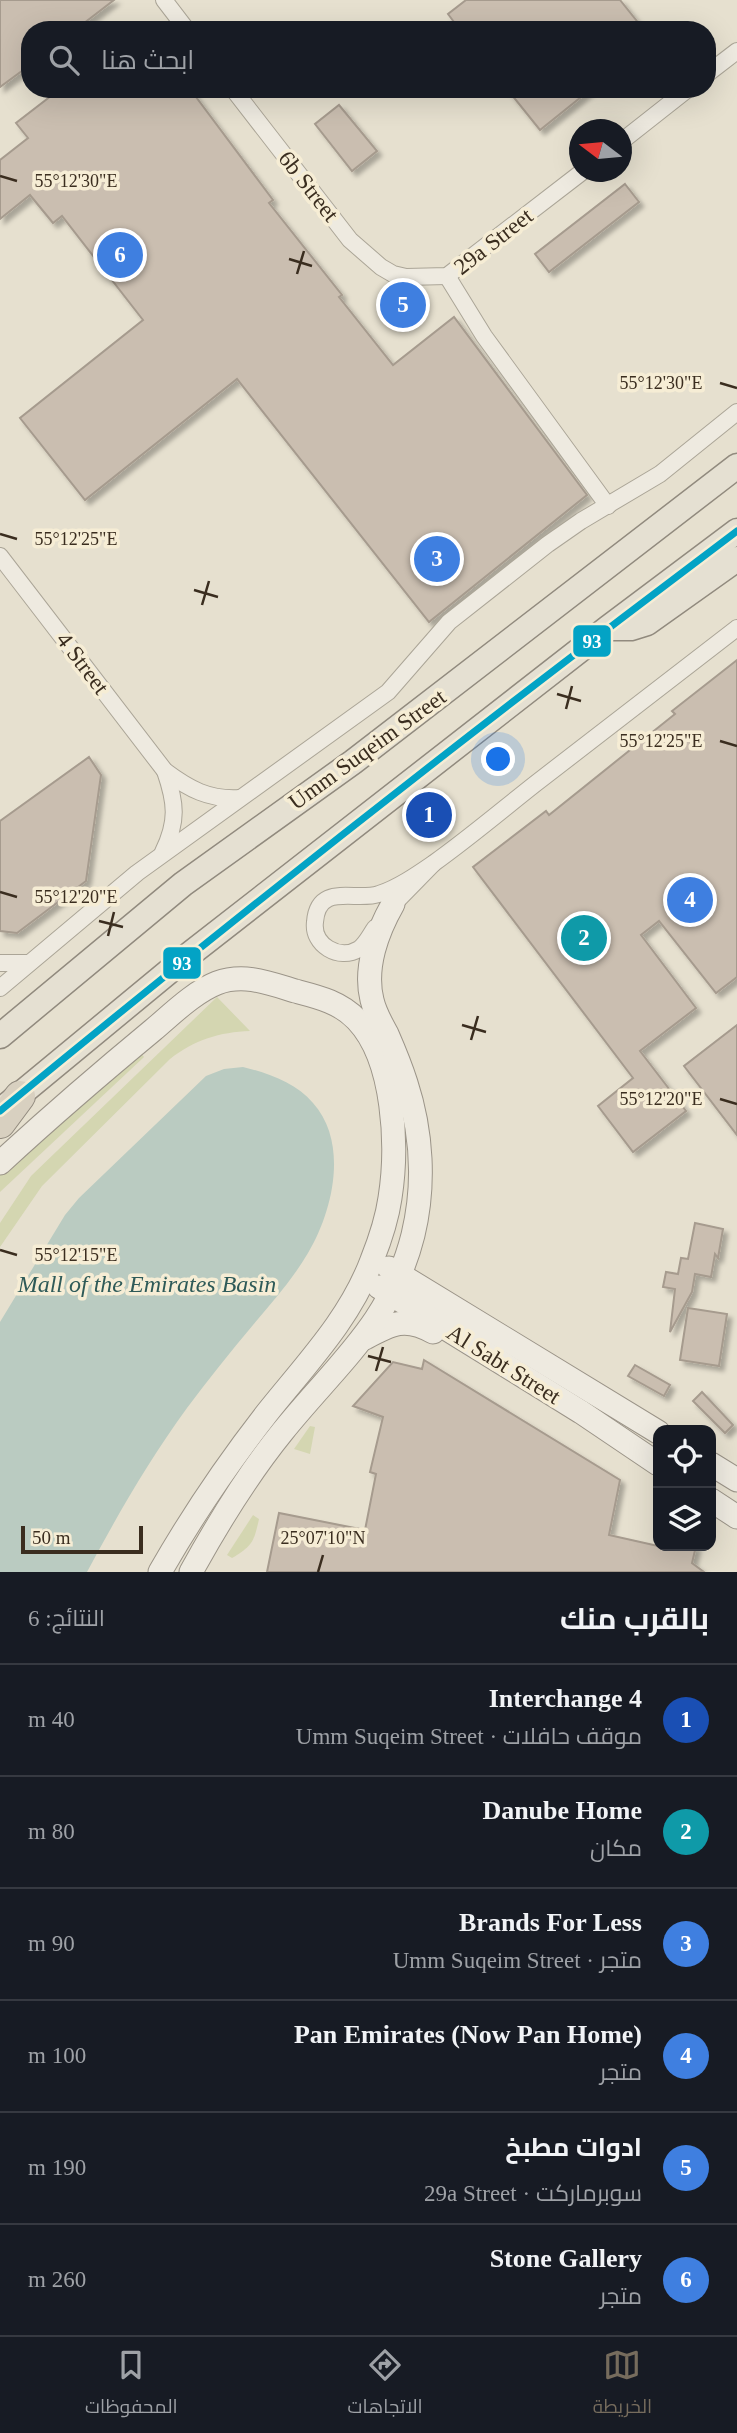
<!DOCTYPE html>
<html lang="ar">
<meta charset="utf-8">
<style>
:root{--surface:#171b24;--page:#20242c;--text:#f1f3f6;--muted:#9ea1a6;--line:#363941;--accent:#766c5d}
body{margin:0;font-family:"Times New Roman",Cairo,serif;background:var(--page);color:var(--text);direction:rtl}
.controls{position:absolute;right:21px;bottom:21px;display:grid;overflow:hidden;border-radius:14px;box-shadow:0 7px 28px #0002}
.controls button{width:63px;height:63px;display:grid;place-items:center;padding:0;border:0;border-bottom:2px solid var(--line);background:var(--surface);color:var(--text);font:35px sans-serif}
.compass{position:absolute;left:569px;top:119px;width:63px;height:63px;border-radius:50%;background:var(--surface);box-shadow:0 7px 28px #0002;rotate:286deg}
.scale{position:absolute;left:21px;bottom:18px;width:122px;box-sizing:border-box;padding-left:7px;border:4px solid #3a2d1f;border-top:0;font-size:19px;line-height:24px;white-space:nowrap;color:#3a2d1f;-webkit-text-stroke:5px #f6edd5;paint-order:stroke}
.you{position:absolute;left:499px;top:760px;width:24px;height:24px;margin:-18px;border:5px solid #fff;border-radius:50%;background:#1a73e8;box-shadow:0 0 0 10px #1a73e833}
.badge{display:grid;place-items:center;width:46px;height:46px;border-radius:50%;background:var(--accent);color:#fff;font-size:23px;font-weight:700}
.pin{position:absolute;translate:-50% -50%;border:4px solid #fff;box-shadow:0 2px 7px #0006}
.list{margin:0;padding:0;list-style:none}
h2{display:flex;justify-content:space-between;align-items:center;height:91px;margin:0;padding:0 28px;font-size:30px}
h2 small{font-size:23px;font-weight:400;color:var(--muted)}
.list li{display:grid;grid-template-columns:46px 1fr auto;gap:21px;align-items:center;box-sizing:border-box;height:112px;padding:0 28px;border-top:2px solid var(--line)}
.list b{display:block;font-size:26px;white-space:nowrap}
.list p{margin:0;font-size:23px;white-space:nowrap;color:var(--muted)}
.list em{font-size:23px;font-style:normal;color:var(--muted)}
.icon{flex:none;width:38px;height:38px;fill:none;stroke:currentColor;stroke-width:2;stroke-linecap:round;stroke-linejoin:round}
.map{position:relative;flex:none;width:737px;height:1572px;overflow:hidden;direction:ltr}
.search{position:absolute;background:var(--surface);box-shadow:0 7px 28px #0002;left:21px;right:21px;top:21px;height:77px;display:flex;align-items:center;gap:18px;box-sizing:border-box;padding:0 24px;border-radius:28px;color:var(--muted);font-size:26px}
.sheet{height:763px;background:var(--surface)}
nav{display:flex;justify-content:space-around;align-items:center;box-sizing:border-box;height:98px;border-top:2px solid var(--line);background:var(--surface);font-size:19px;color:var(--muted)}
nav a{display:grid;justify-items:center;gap:4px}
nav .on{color:var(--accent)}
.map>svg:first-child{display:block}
.green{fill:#d4d6b1}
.water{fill:#bacbc1}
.building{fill:#cabeb0;stroke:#a69b8e;stroke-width:2;filter:url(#shadow)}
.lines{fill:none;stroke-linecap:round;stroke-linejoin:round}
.street-casing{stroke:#aba597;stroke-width:18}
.secondary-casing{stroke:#9b9488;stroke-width:25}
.primary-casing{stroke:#918a7e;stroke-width:27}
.highway-casing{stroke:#918a7e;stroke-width:32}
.street{stroke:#eeeae0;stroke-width:16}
.secondary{stroke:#eeeae0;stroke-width:23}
.primary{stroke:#e5e0d2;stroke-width:24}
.highway{stroke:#d8d0c0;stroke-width:30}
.bus-1-casing{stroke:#f6edd5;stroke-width:12}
.bus-1{stroke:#03a3c5;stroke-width:7}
.ticks{fill:none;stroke:#3a2d1f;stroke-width:2.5}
.labels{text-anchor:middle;stroke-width:7;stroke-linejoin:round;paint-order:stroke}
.street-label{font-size:23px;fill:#3a2d1f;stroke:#f6edd5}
.water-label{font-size:24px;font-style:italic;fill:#2e5a58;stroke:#f6edd5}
.ticks-label{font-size:18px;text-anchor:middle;fill:#3a2d1f;stroke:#f6edd5;stroke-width:7;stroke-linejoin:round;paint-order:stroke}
.line-badge{stroke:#f6edd5;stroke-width:2.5}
.badge-label{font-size:19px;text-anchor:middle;font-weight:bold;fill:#fff}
</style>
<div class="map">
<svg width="737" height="1572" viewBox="0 0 737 1572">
<defs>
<filter id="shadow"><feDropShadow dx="4.5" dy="4.5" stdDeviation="2" flood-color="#0004"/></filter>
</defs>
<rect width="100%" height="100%" fill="#e6e0cf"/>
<!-- green -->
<g class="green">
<path d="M217,997l33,34c-30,1 -56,9 -80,28l-128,127 -42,61v-24l31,-47z"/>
<path d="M140,1052l4,5 -144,135v-21z"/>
<path d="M310,1426l5,1 -5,27 -16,-5z"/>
<path d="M253,1515l6,4c-5,23 -7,27 -27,39l-5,-3z"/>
</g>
<!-- water -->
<path class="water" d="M243,1067c25,6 53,16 70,36 36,40 20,108 -5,150 -15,26 -36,49 -55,72 -23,27 -45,55 -66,83 -38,52 -70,108 -100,164h-87v-250l65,-107 14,-17 127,-122 18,-7z"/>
<!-- building -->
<g class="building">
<path d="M0,0h114l-39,30h-45v35l-30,22z"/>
<path d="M466,0h154l24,30h-184l-12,-16z"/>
<path d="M60,89h130l83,111 -4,3 73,92 -3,2 54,68 61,-48 133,178 -158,127 -192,-243 -152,121 -65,-82 123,-98 -81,-104 -9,7 -23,-28 -30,24v-59l28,-22 -12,-15z"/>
<path d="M507,89h84l-51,41z"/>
<path d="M339,105l38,46 -25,20 -37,-47z"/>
<path d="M625,184l14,18 -90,70 -14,-18z"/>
<path d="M737,660v317l-21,16 -57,-72 -18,14 55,73 -56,43 46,60 -53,41 -35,-46 35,-28 -160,-211 73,-56 3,4 126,-101 -3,-3z"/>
<path d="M89,757l12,18 -15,106 -69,52 -17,-2v-110z"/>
<path d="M737,1025v110l-53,-69z"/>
<path d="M695,1223l28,6 -5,29 -3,-4 -4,23 -16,-3 -3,18 -22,40 5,-43 -12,-2 3,-15 12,2 3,-16 7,1z"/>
<path d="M688,1308l39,6 -8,52 -39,-6z"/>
<path d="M424,1360l196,120 -11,55 49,11h38l-4,17 12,9h-437l12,-59 86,17 11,-56 -6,-2 13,-55 -30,-11 40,-44 29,7z"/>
<path d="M635,1365l35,20 -6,11 -36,-20z"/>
<path d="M702,1392l31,33 -8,8 -32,-32z"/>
</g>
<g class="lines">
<!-- street casing -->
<g class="street-casing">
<g id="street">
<path d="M164,0l23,30"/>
<path d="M707,74l30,-23"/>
<path d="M233,89l117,151 31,27 12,7 13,3 41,-1 135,-104"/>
<path d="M622,141l66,-52"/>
<path d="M447,276l37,60 124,170"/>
<path d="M0,556l165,215c24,18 44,29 75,27"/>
<path d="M163,852c15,-31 13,-49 2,-81"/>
<path d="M388,910l45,-46"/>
<path d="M375,928c-5,7 -9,16 -16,21 -20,12 -47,-4 -44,-27 3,-40 41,-20 64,-28 19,-6 39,-20 55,-31 35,-25 68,-53 101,-79 68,-52 135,-104 202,-156"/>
<path d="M0,963h29"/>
<path d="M0,988l137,-115 251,-181 61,-70 99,-78 33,-23 79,-47 77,-62"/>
</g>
</g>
<!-- secondary casing -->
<g class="secondary-casing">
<g id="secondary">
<path d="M0,1163c50,-46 101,-90 153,-133 19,-16 41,-38 64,-47 27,-10 52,0 78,8 23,6 45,11 62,29 38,40 41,127 33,178 -3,21 -10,42 -18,62 -22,59 -66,104 -105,153 -39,50 -75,103 -107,159"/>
<path d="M389,1268l269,164"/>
<path d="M379,1287l202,125 77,52"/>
<path d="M365,1338c26,-14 40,-22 68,-6"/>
<path d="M711,1464l26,16"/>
<path d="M711,1500l26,17"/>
<path d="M191,1572c27,-49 57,-98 92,-141 54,-67 108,-108 130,-196 12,-50 9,-103 -7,-152 -5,-16 -12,-33 -19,-49 -6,-11 -12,-21 -15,-34 -8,-32 5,-68 21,-96"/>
</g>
</g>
<!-- primary casing -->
<g class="primary-casing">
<g id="primary">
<path d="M609,628h22l16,-5 90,-64"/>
<path d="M0,1036l183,-152 170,-122 384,-296"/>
<path d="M6,1106l184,-152 418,-326 129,-97"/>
</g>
</g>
<!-- highway casing -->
<g class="highway-casing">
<path id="highway" d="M0,1123l20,-27"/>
</g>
<!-- street -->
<use href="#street" class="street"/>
<!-- secondary -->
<use href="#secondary" class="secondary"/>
<!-- primary -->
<use href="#primary" class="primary"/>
<!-- highway -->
<use href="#highway" class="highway"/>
<!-- bus-1 casing -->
<g class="bus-1-casing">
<path id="bus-1" d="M0,1111c241,-199 487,-392 737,-580"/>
</g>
<!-- bus-1 -->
<use href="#bus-1" class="bus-1"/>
</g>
<!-- ticks -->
<path class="ticks" d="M0,176l17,5M289,259l23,7M297,274l7,-23M720,383l17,5M0,534l17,5M194,590l24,7M202,605l7,-24M557,694l24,7M566,709l6,-23M720,741l17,5M0,892l17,5M99,921l24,6M108,936l6,-24M462,1025l24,7M471,1040l7,-24M720,1099l17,5M0,1250l17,5M368,1356l23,6M376,1371l7,-24M318,1572l5,-17"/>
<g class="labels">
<!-- street labels -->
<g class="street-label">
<text transform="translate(309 186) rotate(52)" y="8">6b Street</text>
<text transform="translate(493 241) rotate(-38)" y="8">29a Street</text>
<text transform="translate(83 663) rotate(53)" y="8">4 Street</text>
<text transform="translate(367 749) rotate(-36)" y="8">Umm Suqeim Street</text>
<text transform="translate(504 1364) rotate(32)" y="8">Al Sabt Street</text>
</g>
<!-- water labels -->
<g class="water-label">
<text x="147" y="1292">Mall of the Emirates Basin</text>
</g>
</g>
<g class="ticks-label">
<text x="76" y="187">55°12'30"E</text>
<text x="661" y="389">55°12'30"E</text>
<text x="76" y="545">55°12'25"E</text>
<text x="661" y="747">55°12'25"E</text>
<text x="76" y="903">55°12'20"E</text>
<text x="661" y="1105">55°12'20"E</text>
<text x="76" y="1261">55°12'15"E</text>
<text x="323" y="1544">25°07'10"N</text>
</g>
<g class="line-badge">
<rect x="572" y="624" width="40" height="34" rx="7" fill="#03a3c5"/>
<rect x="162" y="946" width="40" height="34" rx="7" fill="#03a3c5"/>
</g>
<g class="badge-label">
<text x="592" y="648">93</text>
<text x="182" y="970">93</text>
</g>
</svg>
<div class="controls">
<button><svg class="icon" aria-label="locate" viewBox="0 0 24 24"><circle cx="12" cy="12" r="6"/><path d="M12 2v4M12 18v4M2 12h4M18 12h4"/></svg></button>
<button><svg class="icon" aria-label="layers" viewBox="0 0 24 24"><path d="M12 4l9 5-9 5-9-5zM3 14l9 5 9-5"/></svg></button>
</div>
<svg class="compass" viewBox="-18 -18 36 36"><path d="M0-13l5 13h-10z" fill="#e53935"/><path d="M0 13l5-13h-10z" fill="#9ea1a6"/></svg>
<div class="scale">50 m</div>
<div class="you"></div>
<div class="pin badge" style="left:429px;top:815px;background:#1a4fb4">1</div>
<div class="pin badge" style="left:584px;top:938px;background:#0f9aa8">2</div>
<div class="pin badge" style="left:437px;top:559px;background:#3f7fe0">3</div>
<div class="pin badge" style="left:690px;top:900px;background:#3f7fe0">4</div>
<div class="pin badge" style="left:403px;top:305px;background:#3f7fe0">5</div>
<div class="pin badge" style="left:120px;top:255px;background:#3f7fe0">6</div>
<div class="search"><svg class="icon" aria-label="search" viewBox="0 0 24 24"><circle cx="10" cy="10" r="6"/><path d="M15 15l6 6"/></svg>ابحث هنا</div>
</div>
<section class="sheet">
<h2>بالقرب منك<small>النتائج: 6</small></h2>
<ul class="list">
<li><span class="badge" style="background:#1a4fb4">1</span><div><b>Interchange 4</b><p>موقف حافلات · Umm Suqeim Street</p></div><em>40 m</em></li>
<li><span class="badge" style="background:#0f9aa8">2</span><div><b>Danube Home</b><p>مكان</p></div><em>80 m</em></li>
<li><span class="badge" style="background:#3f7fe0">3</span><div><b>Brands For Less</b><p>متجر · Umm Suqeim Street</p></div><em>90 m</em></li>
<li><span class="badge" style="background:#3f7fe0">4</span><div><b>Pan Emirates (Now Pan Home)</b><p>متجر</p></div><em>100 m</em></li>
<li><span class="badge" style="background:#3f7fe0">5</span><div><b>ادوات مطبخ</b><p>سوبرماركت · 29a Street</p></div><em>190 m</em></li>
<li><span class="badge" style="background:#3f7fe0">6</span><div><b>Stone Gallery</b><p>متجر</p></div><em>260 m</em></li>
</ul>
</section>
<nav>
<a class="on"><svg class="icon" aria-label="map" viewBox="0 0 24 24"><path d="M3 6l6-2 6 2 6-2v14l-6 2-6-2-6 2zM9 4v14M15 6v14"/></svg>الخريطة</a>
<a><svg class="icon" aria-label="directions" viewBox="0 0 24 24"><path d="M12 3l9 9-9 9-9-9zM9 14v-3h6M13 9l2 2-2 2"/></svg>الاتجاهات</a>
<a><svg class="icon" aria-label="saved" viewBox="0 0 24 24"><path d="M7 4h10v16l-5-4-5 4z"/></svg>المحفوظات</a>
</nav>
